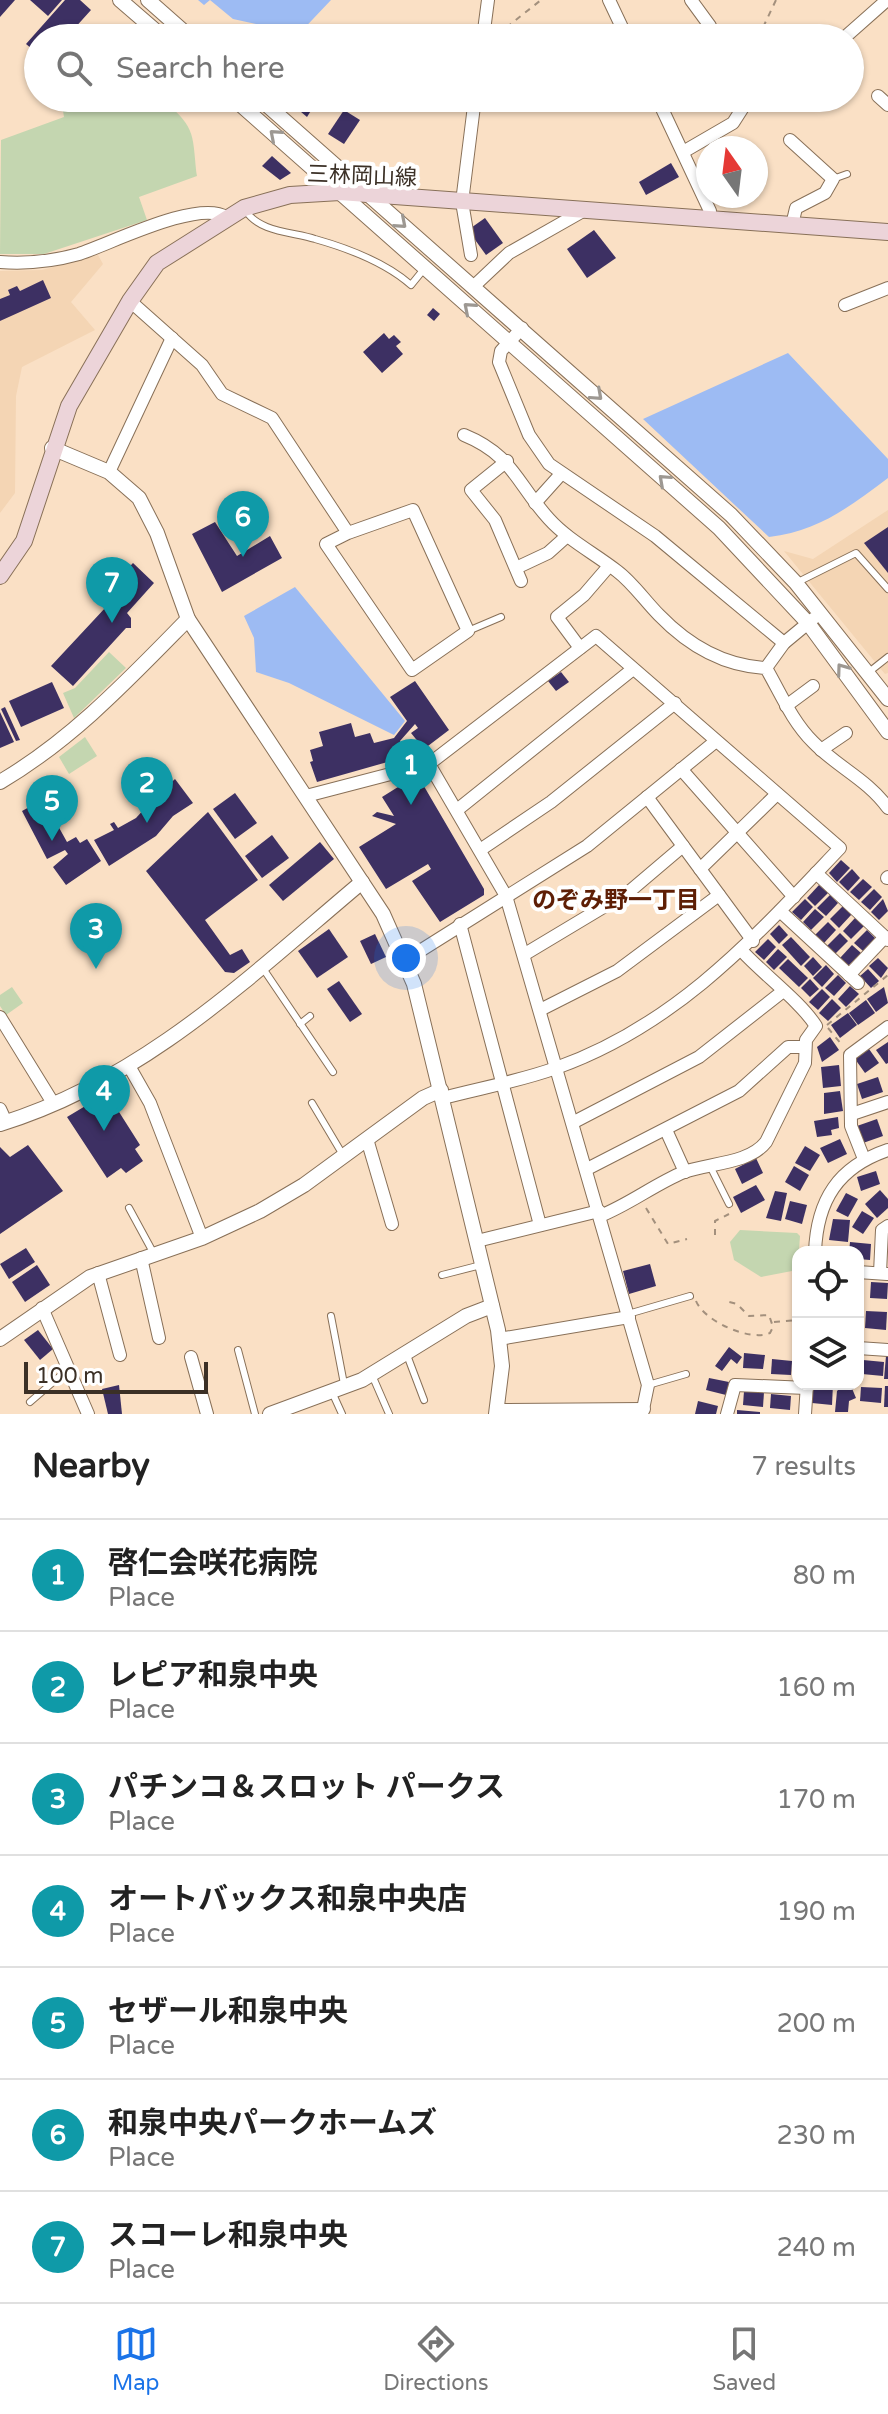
<!DOCTYPE html>
<meta charset="utf-8">
<style>
:root{--surface:#fff;--page:#f6f6f6;--text:#222;--muted:#767676;--line:#e0e0e0;--accent:#1a73e8}
body{margin:0;font-family:"Varela Round","Noto Sans JP",sans-serif;background:var(--page);color:var(--text)}
.controls{position:absolute;right:24px;bottom:24px;display:grid;overflow:hidden;border-radius:16px;box-shadow:0 2px 6px #0004}
.controls button{width:72px;height:72px;display:grid;place-items:center;padding:0;border:0;border-bottom:2px solid var(--line);background:var(--surface);color:var(--text);font:40px sans-serif}
.compass{position:absolute;left:696px;top:136px;width:72px;height:72px;border-radius:50%;background:var(--surface);box-shadow:0 2px 6px #0004;rotate:346deg}
.scale{position:absolute;left:24px;bottom:20px;width:184px;box-sizing:border-box;padding-left:8px;border:4px solid #3b3026;border-top:0;font-size:22px;line-height:28px;white-space:nowrap;color:#3b3026;-webkit-text-stroke:6px #fff;paint-order:stroke}
.you{position:absolute;left:406px;top:958px;width:28px;height:28px;margin:-20px;border:6px solid #fff;border-radius:50%;background:#1a73e8;box-shadow:0 0 0 12px #1a73e833}
.badge{display:grid;place-items:center;width:52px;height:52px;border-radius:50%;background:var(--accent);color:#fff;font-size:26px;font-weight:700}
.pin{position:absolute;translate:-50% -66px;filter:drop-shadow(0 2px 4px #0008)}
.pin::after{content:'';position:absolute;top:42px;width:28px;height:24px;background:inherit;clip-path:polygon(0 0,100% 0,50% 100%)}
.list{margin:0;padding:0;list-style:none}
h2{display:flex;justify-content:space-between;align-items:center;height:104px;margin:0;padding:0 32px;font-size:34px}
h2 small{font-size:26px;font-weight:400;color:var(--muted)}
.list li{display:grid;grid-template-columns:52px 1fr auto;gap:24px;align-items:center;box-sizing:border-box;height:112px;padding:0 32px;border-top:2px solid var(--line)}
.list b{display:block;font-size:30px;white-space:nowrap}
.list p{margin:0;font-size:26px;white-space:nowrap;color:var(--muted)}
.list em{font-size:26px;font-style:normal;color:var(--muted)}
.icon{flex:none;width:44px;height:44px;fill:none;stroke:currentColor;stroke-width:2;stroke-linecap:round;stroke-linejoin:round}
.map{position:relative;flex:none;width:888px;height:1414px;overflow:hidden}
.search{position:absolute;background:var(--surface);box-shadow:0 2px 6px #0004;left:24px;right:24px;top:24px;height:88px;display:flex;align-items:center;gap:20px;box-sizing:border-box;padding:0 28px;border-radius:44px;color:var(--muted);font-size:30px}
.sheet{height:888px;background:var(--surface)}
nav{display:flex;justify-content:space-around;align-items:center;box-sizing:border-box;height:112px;border-top:2px solid var(--line);background:var(--surface);font-size:22px;color:var(--muted)}
nav a{display:grid;justify-items:center;gap:4px}
nav .on{color:var(--accent)}
.map>svg:first-child{display:block}
.built{fill:#f4d5b4}
.green{fill:#c4d6b0}
.water{fill:#9dbbf3}
.building{fill:#3d3063}
.lines{fill:none;stroke-linecap:round;stroke-linejoin:round}
.service-casing{stroke:#887058;stroke-width:8}
.minor-casing{stroke:#887058;stroke-width:14}
.tertiary-casing{stroke:#887058;stroke-width:16}
.secondary-casing{stroke:#887058;stroke-width:18}
.path{stroke:#a3907d;stroke-width:2;stroke-dasharray:6 6;stroke-linecap:butt}
.service{stroke:#fff;stroke-width:6}
.minor{stroke:#fff;stroke-width:12}
.tertiary{stroke:#fff;stroke-width:14}
.secondary{stroke:#ecd4d9;stroke-width:16}
.oneway{stroke:#9d9892}
.labels{text-anchor:middle;stroke-width:8;stroke-linejoin:round;paint-order:stroke}
.street-label{font-size:22px;fill:#3b3026;stroke:#fff}
.neighbourhood-label{font-size:24px;font-weight:bold;fill:#5e1e05;stroke:#fff}
</style>
<div class="map">
<svg width="888" height="1414" viewBox="0 0 888 1414">
<rect width="100%" height="100%" fill="#fae0c5"/>
<!-- built -->
<g class="built">
<path d="M98,255l5,9 -32,38 24,28 -73,37 -6,29 -1,97 -15,20v-242l42,-1z"/>
<path d="M888,510v163l-3,1 -101,-123 29,8z"/>
</g>
<!-- green -->
<g class="green">
<path d="M83,98h78c36,31 31,34 36,78l-58,21 8,23 -103,34h-44l1,-114 63,-23 -1,-6z"/>
<path d="M109,652l17,16 -52,50 -11,-25 12,-5z"/>
<path d="M85,737l12,19 -28,18 -10,-17z"/>
<path d="M12,987l11,16 -17,12 -6,-9v-11z"/>
<path d="M740,1230l57,3 3,3 -2,29 -6,6 -31,6 -27,-17 -4,-18z"/>
</g>
<!-- water -->
<g class="water">
<path d="M198,0h133l-36,38h-25l-14,-14 -23,-5 -23,-19 -6,5z"/>
<path d="M788,353l100,106v19c-39,29 -69,53 -119,59l-126,-118z"/>
<path d="M295,587l110,134 -11,14 -105,-52 -33,-11 -2,-34 -10,-22z"/>
</g>
<!-- building -->
<g class="building">
<path d="M0,0h15l-15,17z"/>
<path d="M30,0h32l-14,16z"/>
<path d="M65,0h15l11,10 -18,20 8,8h-43v16l-12,-10z"/>
<path d="M299,98h20l-12,19 -13,-11z"/>
<path d="M344,110l16,10 -16,24 -16,-10z"/>
<path d="M272,156l19,17 -11,7 -18,-14z"/>
<path d="M671,163l8,14 -33,18 -7,-13z"/>
<path d="M485,218l18,25 -17,12 -18,-25z"/>
<path d="M594,230l22,28 -29,20 -20,-29z"/>
<path d="M43,280l8,18 -51,23v-22l10,-4 -2,-5 9,-4 3,5z"/>
<path d="M433,308l7,6 -6,7 -7,-6z"/>
<path d="M384,333l5,6 5,-4 7,7 -5,4 7,8 -21,19 -19,-21z"/>
<path d="M215,522l22,34 33,-20 12,22 -60,34 -30,-58z"/>
<path d="M888,527v46l-24,-30z"/>
<path d="M133,563l21,20 -27,30 4,5v10h-5l-53,58 -22,-20 55,-59 -8,-7z"/>
<path d="M561,672l8,10 -13,9 -8,-10z"/>
<path d="M415,681l34,49 -25,19 -13,-16 7,-5 -3,-4 -15,17 5,16 -7,2 6,25 14,-8 66,113v6l-44,27 -28,-41 19,-12 -3,-5 -42,25 -27,-42 37,-23 -24,-8 5,-4 17,4 -12,-19 16,-10 -7,-26 -74,21 -7,-20 3,-1 -3,-11 13,-4 -4,-14 32,-9 4,14 15,-4 4,10 20,-5 13,-17 -17,-24z"/>
<path d="M52,682l12,26 -43,19 -12,-26z"/>
<path d="M5,707l15,33 -4,1 -15,-32z"/>
<path d="M0,712l14,30 -14,6z"/>
<path d="M175,779l18,24 -20,13 -17,20 -47,30 -15,-26 20,-10 -4,-6 4,-2 4,6 18,-10 11,-12 -4,-7 3,-1 4,6 6,-7 -4,-7 3,-2 4,6z"/>
<path d="M235,793l22,30 -22,16 -22,-30z"/>
<path d="M44,799l4,9 7,-3 4,7 -7,3 15,27 9,-5 4,6 7,-4 14,22 -35,24 -13,-18 15,-13 -3,-4 -18,9 -25,-48z"/>
<path d="M208,812l50,68 -53,40 25,35 12,-6 8,13 -16,11 -9,-1 -79,-101z"/>
<path d="M272,835l17,23 -27,20 -17,-22z"/>
<path d="M320,842l14,17 -51,42 -14,-16z"/>
<path d="M841,860l9,8 -13,14 -8,-9z"/>
<path d="M852,869l8,9 -12,13 -9,-9z"/>
<path d="M863,879l9,8 -13,13 -9,-8z"/>
<path d="M819,885l9,8 -13,13 -8,-8z"/>
<path d="M874,889l8,8 -12,13 -9,-8z"/>
<path d="M830,895l8,8 -12,13 -9,-8z"/>
<path d="M805,899l8,8 -12,13 -9,-8z"/>
<path d="M883,899l5,12 -9,9 -8,-8z"/>
<path d="M843,906l9,8 -13,14 -9,-9z"/>
<path d="M815,909l9,8 -13,13 -8,-8z"/>
<path d="M855,918l9,8 -13,13 -8,-8z"/>
<path d="M828,922l8,8 -12,13 -9,-8z"/>
<path d="M779,925l9,10 -9,9 -9,-10z"/>
<path d="M329,929l19,28 -31,21 -19,-27z"/>
<path d="M867,930l8,8 -12,13 -9,-8z"/>
<path d="M840,933l8,8 -13,13 -8,-8z"/>
<path d="M375,934l11,23 -15,7 -11,-23z"/>
<path d="M791,937l19,20 -9,9 -19,-21z"/>
<path d="M768,939l8,8 -12,13 -9,-8z"/>
<path d="M852,945l9,8 -13,13 -8,-8z"/>
<path d="M778,949l9,8 -13,13 -8,-8z"/>
<path d="M813,957l9,10 -9,9 -9,-10z"/>
<path d="M878,958l10,10 -7,10 -12,-12z"/>
<path d="M788,959l20,19 -9,9 -20,-19z"/>
<path d="M826,965l8,9 -12,13 -9,-9z"/>
<path d="M868,969l11,12 -8,7 -11,-12z"/>
<path d="M838,975l8,8 -12,13 -9,-8z"/>
<path d="M810,979l9,10 -9,8 -9,-9z"/>
<path d="M339,981l23,33 -12,8 -23,-33z"/>
<path d="M850,986l9,8 -13,13 -8,-8z"/>
<path d="M884,987l4,16 -12,9 -9,-13z"/>
<path d="M822,989l8,8 -12,13 -9,-8z"/>
<path d="M832,999l9,9 -13,13 -9,-8z"/>
<path d="M866,1000l9,13 -17,12 -9,-12z"/>
<path d="M848,1013l9,12 -17,13 -9,-13z"/>
<path d="M830,1037l9,13 -17,12 -5,-15z"/>
<path d="M888,1042v21l-2,1 -10,-14z"/>
<path d="M869,1049l10,14 -14,10 -10,-14z"/>
<path d="M839,1065l2,21 -18,2 -2,-21z"/>
<path d="M878,1077l5,15 -21,7 -5,-15z"/>
<path d="M840,1091l3,20 -19,3v-21z"/>
<path d="M107,1093l33,52 -5,4 8,12 -17,12 -5,-5 -14,10 -40,-61z"/>
<path d="M838,1117l1,11 -8,2 1,5 -15,2 -3,-16z"/>
<path d="M877,1119l6,17 -20,7 -6,-17z"/>
<path d="M840,1139l7,15 -19,9 -8,-15z"/>
<path d="M28,1145l35,46 -63,43v-87l10,10z"/>
<path d="M805,1146l15,9 -10,16 -15,-8z"/>
<path d="M756,1158l7,15 -21,11 -7,-15z"/>
<path d="M794,1166l15,9 -9,16 -15,-9z"/>
<path d="M876,1171l4,13 -19,7 -4,-14z"/>
<path d="M756,1185l9,15 -24,13 -8,-16z"/>
<path d="M880,1190l8,9v9l-11,10 -12,-14z"/>
<path d="M775,1191l12,2 -6,28 -15,-3z"/>
<path d="M846,1193l12,6 -10,18 -12,-6z"/>
<path d="M790,1201l17,4 -5,19 -17,-5z"/>
<path d="M862,1211l12,7 -11,16 -11,-7z"/>
<path d="M833,1219l17,1 -2,22 -19,-2z"/>
<path d="M850,1242l21,2 -1,16 -12,-1v-7h-9z"/>
<path d="M26,1248l9,14 -26,17 -9,-15z"/>
<path d="M650,1264l6,22 -27,8 -6,-23z"/>
<path d="M37,1265l13,20 -25,17 -13,-20z"/>
<path d="M871,1282l17,1 -1,16 -17,-1z"/>
<path d="M858,1310h6l-2,18h-4z"/>
<path d="M866,1311l21,1 -1,18 -21,-2z"/>
<path d="M38,1330l15,19 -13,11 -16,-20z"/>
<path d="M729,1347l13,10 -5,7 -6,-5 -9,12 -7,-5z"/>
<path d="M744,1353l21,2 -2,14 -20,-1z"/>
<path d="M886,1356h2v23h-4z"/>
<path d="M772,1359l20,2 -1,14 -20,-1z"/>
<path d="M863,1360l21,2 -1,14 -21,-2z"/>
<path d="M709,1378l20,4 -3,13 -20,-5z"/>
<path d="M813,1384h20l-1,21 -20,-2z"/>
<path d="M119,1385l3,29h-14l-6,-25z"/>
<path d="M843,1385l8,1 5,12 -7,3 -1,11h-13l2,-21z"/>
<path d="M885,1386h3v21h-4z"/>
<path d="M861,1387l21,1 -1,15 -21,-2z"/>
<path d="M744,1391l20,1 -1,15 -20,-2z"/>
<path d="M771,1394l20,2 -1,14 -20,-2z"/>
<path d="M698,1401l20,5 -2,8h-21z"/>
<path d="M737,1410l23,2v2h-23z"/>
</g>
<g class="lines">
<!-- service casing -->
<g class="service-casing">
<g id="service">
<path d="M833,179l14,-5"/>
<path d="M246,211c13,21 47,21 69,28 32,9 71,24 96,46l13,-16"/>
<path d="M796,583l60,-30 32,36"/>
<path d="M468,631l33,-14"/>
<path d="M869,672l19,-15"/>
<path d="M262,967l71,105"/>
<path d="M300,1024l10,-8"/>
<path d="M312,1103l31,52"/>
<path d="M710,1166l19,38"/>
<path d="M129,1208l25,46"/>
<path d="M442,1275l39,-10"/>
<path d="M628,1314l62,-18"/>
<path d="M331,1316l13,68"/>
<path d="M238,1350l17,64"/>
<path d="M407,1355l17,45"/>
<path d="M372,1375l17,39"/>
<path d="M648,1385l38,-11"/>
<path d="M332,1392l10,22"/>
<path d="M30,1402l37,-32"/>
</g>
</g>
<!-- minor casing -->
<g class="minor-casing">
<g id="minor">
<path d="M609,0l18,38"/>
<path d="M691,0l19,26"/>
<path d="M483,38l5,-38"/>
<path d="M844,38l43,-38"/>
<path d="M878,96l10,9"/>
<path d="M657,98l53,113 -1,9"/>
<path d="M790,140l43,39 -8,14 -29,15 -4,17"/>
<path d="M683,152l50,-29 16,-25"/>
<path d="M471,255l-9,-53 13,-104"/>
<path d="M0,262c26,2 54,-1 79,-8 31,-10 119,-55 147,-37"/>
<path d="M473,287l36,-34 74,-42"/>
<path d="M130,301l72,64 20,29 50,24 76,115 65,-23 55,121 -56,39 -86,-126 22,-11"/>
<path d="M845,305l43,-17"/>
<path d="M522,328l-21,23 -2,11 30,73 20,29 106,72 129,107"/>
<path d="M464,435c49,20 52,48 85,84 19,21 45,34 68,52 16,12 28,30 42,44 29,30 65,51 107,53 15,26 26,53 47,74 24,25 54,37 75,66"/>
<path d="M507,461l-36,29 24,30 26,61"/>
<path d="M109,472l63,-134"/>
<path d="M535,503l26,-29"/>
<path d="M516,568l32,-15 19,-17"/>
<path d="M580,648l-23,-31 27,-22 25,-29"/>
<path d="M766,668l18,-25 29,-24"/>
<path d="M786,706l27,-20"/>
<path d="M821,750l25,-17"/>
<path d="M429,764l77,132 142,489 -6,29"/>
<path d="M681,769l113,128"/>
<path d="M306,796l123,-32 167,-128 244,212c-85,89 -163,177 -284,220 -36,13 -75,20 -113,30"/>
<path d="M647,797l106,144"/>
<path d="M457,810l176,-141"/>
<path d="M480,850l71,-48 124,-99"/>
<path d="M700,869l77,-75"/>
<path d="M816,873l72,67"/>
<path d="M887,878l1,-1"/>
<path d="M780,911l78,72"/>
<path d="M460,924l80,301"/>
<path d="M525,954l105,-63 53,-45"/>
<path d="M404,961l183,-115 129,-105"/>
<path d="M849,975l36,-38"/>
<path d="M542,1009l75,-38 102,-76"/>
<path d="M0,1017l53,86"/>
<path d="M129,1066l21,37 52,135"/>
<path d="M0,1109l6,13"/>
<path d="M852,1114l36,-12"/>
<path d="M574,1122l125,-65 83,-65"/>
<path d="M666,1130l19,42"/>
<path d="M367,1139l25,85"/>
<path d="M864,1159l-13,-33 -1,-71 38,-28"/>
<path d="M587,1169l152,-78 49,-44h17"/>
<path d="M600,1216c30,-12 55,-32 84,-44 25,-9 65,-8 82,-30l39,-79 1,-23 10,-14c-16,-25 -52,-51 -74,-75"/>
<path d="M477,1241l122,-30"/>
<path d="M815,1252c2,-52 23,-85 73,-102"/>
<path d="M141,1258l18,80"/>
<path d="M858,1272l29,2"/>
<path d="M98,1273l22,82"/>
<path d="M880,1273l2,-43 6,-4"/>
<path d="M42,1308l46,106"/>
<path d="M499,1339l130,-22"/>
<path d="M858,1348l30,2"/>
<path d="M191,1357l16,57"/>
<path d="M497,1410l147,-1"/>
<path d="M727,1414l8,-29 72,3"/>
<path d="M805,1414l2,-30"/>
</g>
</g>
<!-- tertiary casing -->
<g class="tertiary-casing">
<g id="tertiary">
<path d="M120,0l44,38"/>
<path d="M148,0l43,38"/>
<path d="M233,98l486,430 89,95 80,109"/>
<path d="M259,98l472,417 65,68 92,116"/>
<path d="M52,448l57,24 30,26 18,35 31,86 195,295 31,70 84,346 4,36 -6,48"/>
<path d="M0,782c73,-43 129,-103 188,-163"/>
<path d="M0,1124c144,-44 250,-148 362,-242"/>
<path d="M0,1339l90,-62 112,-39 58,-27 44,-26 119,-87 18,-8"/>
<path d="M270,1414l92,-34 104,-64 26,-10"/>
</g>
</g>
<!-- secondary casing -->
<g class="secondary-casing">
<path id="secondary" d="M0,576l24,-35 45,-135 61,-105 27,-38 87,-55 46,-13 50,-3 548,40"/>
</g>
<!-- path -->
<g class="path">
<path d="M720,30l12,8"/>
<path d="M497,35l44,-35"/>
<path d="M758,38l18,-38"/>
<path d="M827,1025l61,-50"/>
<path d="M828,1028l14,17"/>
<path d="M646,1208l22,36 19,-5"/>
<path d="M715,1235v-14l14,-7"/>
<path d="M696,1301c8,20 54,41 74,32l3,-6 -4,-12 -20,1 -12,-12 -8,-2"/>
<path d="M774,1322l24,-2"/>
</g>
<!-- service -->
<use href="#service" class="service"/>
<!-- minor -->
<use href="#minor" class="minor"/>
<!-- tertiary -->
<use href="#tertiary" class="tertiary"/>
<!-- secondary -->
<use href="#secondary" class="secondary"/>
</g>
<!-- one-way arrows -->
<defs><path id="oneway-chevron" d="M-2-3.5L2.5 0L-2 3.5" fill="none" stroke-width="1.6" stroke-linecap="round" stroke-linejoin="round" transform="scale(2)"/></defs>
<g class="oneway">
<use href="#oneway-chevron" transform="translate(275 135) rotate(-139)"/>
<use href="#oneway-chevron" transform="translate(401 223) rotate(41)"/>
<use href="#oneway-chevron" transform="translate(469 308) rotate(-139)"/>
<use href="#oneway-chevron" transform="translate(597 395) rotate(42)"/>
<use href="#oneway-chevron" transform="translate(664 480) rotate(-138)"/>
<use href="#oneway-chevron" transform="translate(842 669) rotate(-126)"/>
</g>
<g class="labels">
<!-- street labels -->
<g class="street-label">
<text transform="translate(362 175) rotate(2)" y="8">三林岡山線</text>
</g>
<!-- neighbourhood labels -->
<g class="neighbourhood-label">
<text x="616" y="908">のぞみ野一丁目</text>
</g>
</g>
</svg>
<div class="controls">
<button><svg class="icon" aria-label="locate" viewBox="0 0 24 24"><circle cx="12" cy="12" r="6"/><path d="M12 2v4M12 18v4M2 12h4M18 12h4"/></svg></button>
<button><svg class="icon" aria-label="layers" viewBox="0 0 24 24"><path d="M12 4l9 5-9 5-9-5zM3 14l9 5 9-5"/></svg></button>
</div>
<svg class="compass" viewBox="-18 -18 36 36"><path d="M0-13l5 13h-10z" fill="#e53935"/><path d="M0 13l5-13h-10z" fill="#767676"/></svg>
<div class="scale">100 m</div>
<div class="you"></div>
<div class="pin badge" style="left:411px;top:805px;background:#0f9aa8">1</div>
<div class="pin badge" style="left:147px;top:823px;background:#0f9aa8">2</div>
<div class="pin badge" style="left:96px;top:969px;background:#0f9aa8">3</div>
<div class="pin badge" style="left:104px;top:1131px;background:#0f9aa8">4</div>
<div class="pin badge" style="left:52px;top:841px;background:#0f9aa8">5</div>
<div class="pin badge" style="left:243px;top:557px;background:#0f9aa8">6</div>
<div class="pin badge" style="left:112px;top:623px;background:#0f9aa8">7</div>
<div class="search"><svg class="icon" aria-label="search" viewBox="0 0 24 24"><circle cx="10" cy="10" r="6"/><path d="M15 15l6 6"/></svg>Search here</div>
</div>
<section class="sheet">
<h2>Nearby<small>7 results</small></h2>
<ul class="list">
<li><span class="badge" style="background:#0f9aa8">1</span><div><b>啓仁会咲花病院</b><p>Place</p></div><em>80 m</em></li>
<li><span class="badge" style="background:#0f9aa8">2</span><div><b>レピア和泉中央</b><p>Place</p></div><em>160 m</em></li>
<li><span class="badge" style="background:#0f9aa8">3</span><div><b>パチンコ＆スロット パークス</b><p>Place</p></div><em>170 m</em></li>
<li><span class="badge" style="background:#0f9aa8">4</span><div><b>オートバックス和泉中央店</b><p>Place</p></div><em>190 m</em></li>
<li><span class="badge" style="background:#0f9aa8">5</span><div><b>セザール和泉中央</b><p>Place</p></div><em>200 m</em></li>
<li><span class="badge" style="background:#0f9aa8">6</span><div><b>和泉中央パークホームズ</b><p>Place</p></div><em>230 m</em></li>
<li><span class="badge" style="background:#0f9aa8">7</span><div><b>スコーレ和泉中央</b><p>Place</p></div><em>240 m</em></li>
</ul>
</section>
<nav>
<a class="on"><svg class="icon" aria-label="map" viewBox="0 0 24 24"><path d="M3 6l6-2 6 2 6-2v14l-6 2-6-2-6 2zM9 4v14M15 6v14"/></svg>Map</a>
<a><svg class="icon" aria-label="directions" viewBox="0 0 24 24"><path d="M12 3l9 9-9 9-9-9zM9 14v-3h6M13 9l2 2-2 2"/></svg>Directions</a>
<a><svg class="icon" aria-label="saved" viewBox="0 0 24 24"><path d="M7 4h10v16l-5-4-5 4z"/></svg>Saved</a>
</nav>
